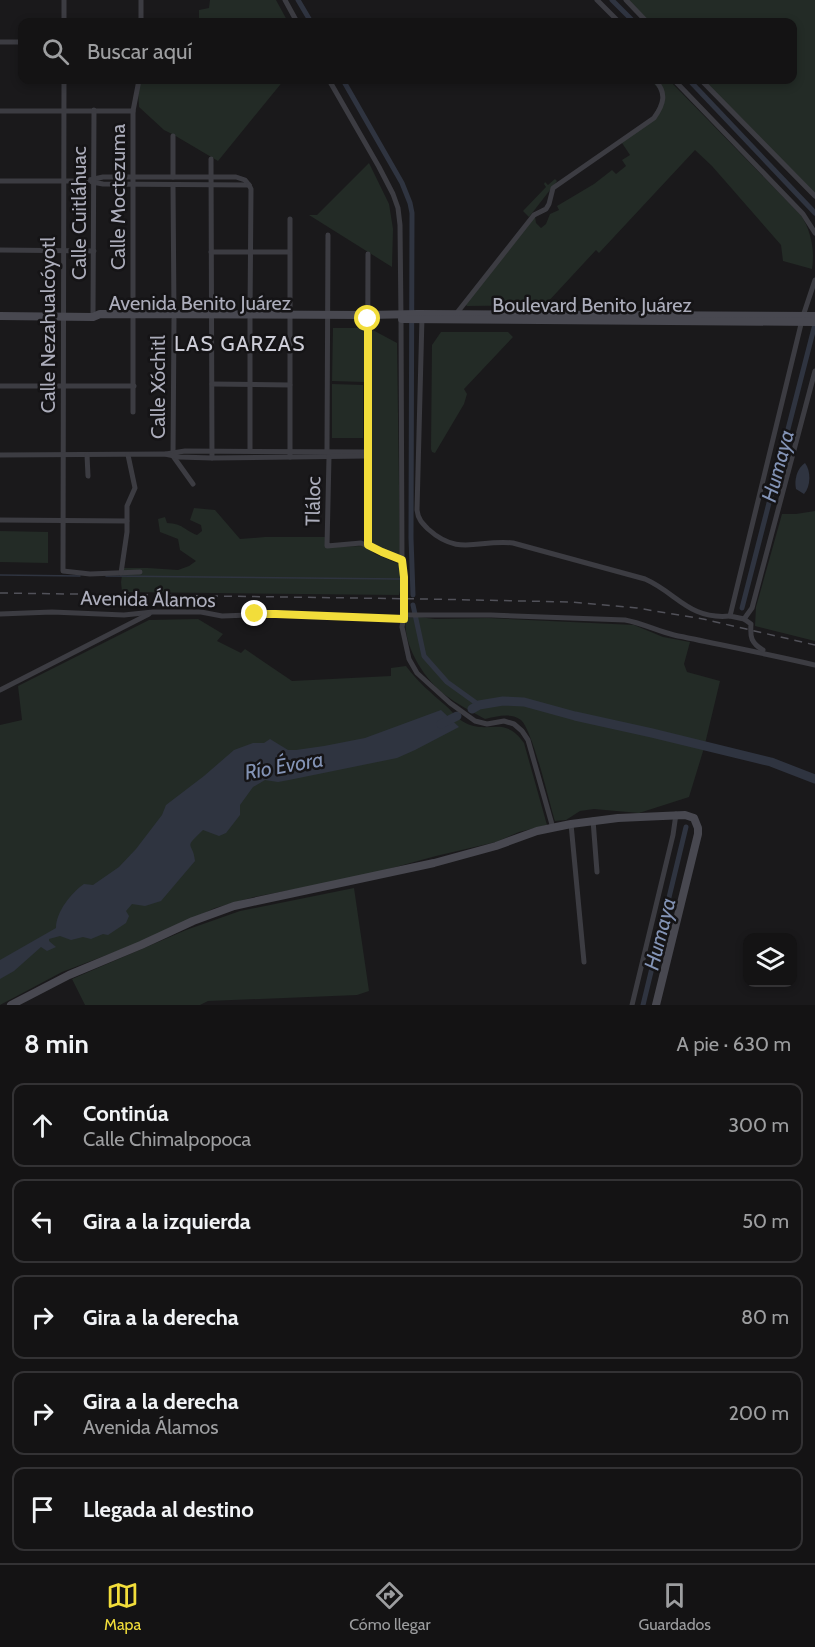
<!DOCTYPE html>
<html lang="es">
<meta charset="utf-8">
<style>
:root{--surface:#141314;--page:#1d1c1d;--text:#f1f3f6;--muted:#9d9ea0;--line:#333234;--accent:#f2dd3a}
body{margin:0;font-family:Cabin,sans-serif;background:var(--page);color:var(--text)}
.controls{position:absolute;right:18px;bottom:18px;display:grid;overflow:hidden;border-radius:12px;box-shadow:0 3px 9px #0003}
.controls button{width:54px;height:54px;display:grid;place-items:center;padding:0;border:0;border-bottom:2px solid var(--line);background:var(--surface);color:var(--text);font:30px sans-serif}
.stop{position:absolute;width:18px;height:18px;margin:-14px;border:4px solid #f2dd3a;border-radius:50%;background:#fff}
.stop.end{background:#f2dd3a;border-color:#fff;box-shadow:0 2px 6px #0008}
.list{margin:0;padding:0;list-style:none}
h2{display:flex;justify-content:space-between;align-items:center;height:78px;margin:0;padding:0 24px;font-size:26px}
h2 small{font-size:20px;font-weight:400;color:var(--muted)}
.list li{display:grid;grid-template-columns:39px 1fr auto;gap:18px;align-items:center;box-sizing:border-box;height:84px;margin:0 12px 12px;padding:0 12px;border:2px solid var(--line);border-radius:12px}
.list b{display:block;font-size:22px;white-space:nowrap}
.list p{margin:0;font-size:20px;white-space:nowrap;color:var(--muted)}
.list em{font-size:20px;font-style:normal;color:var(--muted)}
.icon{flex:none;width:33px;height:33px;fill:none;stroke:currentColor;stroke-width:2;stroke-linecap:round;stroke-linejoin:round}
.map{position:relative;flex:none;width:815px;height:1005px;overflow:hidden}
.search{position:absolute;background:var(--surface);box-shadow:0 3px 9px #0003;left:18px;right:18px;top:18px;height:66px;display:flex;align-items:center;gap:15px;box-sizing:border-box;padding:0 21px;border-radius:12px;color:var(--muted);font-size:22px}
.sheet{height:558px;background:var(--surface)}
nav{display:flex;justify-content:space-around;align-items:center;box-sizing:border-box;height:84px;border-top:2px solid var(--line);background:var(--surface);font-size:16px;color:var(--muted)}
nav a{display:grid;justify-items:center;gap:3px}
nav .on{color:var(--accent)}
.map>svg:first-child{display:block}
.green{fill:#232b26}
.water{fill:#2f3440}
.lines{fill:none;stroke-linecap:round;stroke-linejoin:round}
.stream{stroke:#2f3440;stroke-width:1.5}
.canal{stroke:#2f3440;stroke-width:5}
.river{stroke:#2f3440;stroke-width:9}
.street{stroke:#3c3c42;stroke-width:5}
.secondary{stroke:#484850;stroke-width:8}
.rail{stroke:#515159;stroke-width:1.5;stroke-dasharray:8 6;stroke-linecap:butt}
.route{stroke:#f2dd3a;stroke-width:8}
.labels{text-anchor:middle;stroke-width:5;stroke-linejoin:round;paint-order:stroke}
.street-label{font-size:20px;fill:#acadbb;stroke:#151416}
.neighbourhood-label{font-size:21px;letter-spacing:1.5px;fill:#cdcdd7;stroke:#151416}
.water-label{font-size:21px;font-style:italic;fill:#8393b5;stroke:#151416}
</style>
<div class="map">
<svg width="815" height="1005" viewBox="0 0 815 1005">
<rect width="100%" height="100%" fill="#1a191b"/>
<!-- green -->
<g class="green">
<path d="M210,0h66l12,22h-89v-12l10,-2z"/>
<path d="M627,0h188v195l-113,-115h90v-58h-144z"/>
<path d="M140,80h144l-66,81 -44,-26 -10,-5 -25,-23 -1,-16z"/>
<path d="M651,80h18l132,135c10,16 14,35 11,54l-29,-8 -2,-16 -69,-79 -17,-16 -96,103 -3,-3 -51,55 -78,1 -2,-2 70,-88 1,7 5,5 5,-4 4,-10 9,-4 -2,-4 37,-22 18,-14 4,4 10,-8 -4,-6 8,-5 -10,-15 32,-22 12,-22z"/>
<path d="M369,163l20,41 4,25 -1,38 -83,-52h8z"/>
<path d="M555,179l2,2 -28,36 -6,-6 23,-24 -2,-3 1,-2 3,3z"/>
<path d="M333,328h31v54l-32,-1z"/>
<path d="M369,328l28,15 3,215 -20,-8 -10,-8z"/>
<path d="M441,332h67l5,5 -49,52 3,5 -3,10 -29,49 -3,-1 -1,-3 1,-104z"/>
<path d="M332,384l31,1v53h-31z"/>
<path d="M194,508l21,2 25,29 25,-2h61l-1,10 41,-1 9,8 24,10 3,19 -3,12 -277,-3 -1,-10 2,-14h25l30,2 11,-4 7,-5 -16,-11 -2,-11 -18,-7 -2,-13 7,-2 2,6c17,1 15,6 30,12l5,-4 -1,-6 -11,-5z"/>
<path d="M815,511v130l-60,-15 1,-19 26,-93h14z"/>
<path d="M0,531l48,1v31l-48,-1z"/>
<path d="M419,617l16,2 54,-1 145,7 29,12 27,5 -6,22 3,8 33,9 -16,67 -15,49 -50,16 -45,-4 -14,2 -14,9 -11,1c-6,-19 -22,-90 -34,-101 -10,-8 -25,-3 -36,-1 -14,-8 -28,-15 -40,-24 -21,-16 -43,-51 -39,-77z"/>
<path d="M198,619l25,15 -6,7 24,12 4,-4 47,32 99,-5v-8l15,-2c11,15 25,27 39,39 6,5 11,12 17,16 26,16 41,-8 62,22l23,82 -28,7 -23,10 -60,14 -77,21 -105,20 -39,11 -74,34 -79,30 -62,33v-280l22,-5 -4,-34 131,-66z"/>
<path d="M354,888l15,103 -12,4 -149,6 -8,4h-115l-13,-26 114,-49 54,-19z"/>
</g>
<!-- water -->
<g class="water">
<path d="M805,463c6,8 6,23 -1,31l-8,-5c-2,-9 1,-21 9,-26z"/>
<path d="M441,710l18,17 -44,23 -18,8 -108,22 -11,2 -13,-2 -12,7 -13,18v10l-14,18 -7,3 -16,-6c-21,20 -10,11 -8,31l-34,40 -16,5 -13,-2 -6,7 3,5 -3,7 -18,12 -5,-1 -12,5 -8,-2 -12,3 -11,-4 -11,3v2l7,6 -9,4 -6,-4 -27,24 -14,8v-19l56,-32c0,-16 15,-35 28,-44l9,1 26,-18 17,-18 26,-34 4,-10 38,-29 30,-26 19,-7h11l6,-4 18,11h8l28,-4 41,-8z"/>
</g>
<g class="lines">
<!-- stream -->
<g class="stream">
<path d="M0,575l80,1"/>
<path d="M106,576l295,3"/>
</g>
<!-- canal -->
<g class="canal">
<path d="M298,0l13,22"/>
<path d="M612,0l22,22"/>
<path d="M343,80l59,103 8,20 2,10 -1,325 2,57"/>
<path d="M689,80l126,133"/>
<path d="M413,605l11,51 23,26 32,23"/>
<path d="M742,608l73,-284"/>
<path d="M643,1005l43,-178"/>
</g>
<!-- river -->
<g class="river">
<path d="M472,709l7,-4 24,-4 21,1 51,14 77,17 119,29 44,17"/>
<path d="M441,724l16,-8"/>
</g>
<!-- street -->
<g class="street">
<path d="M285,0l12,22"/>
<path d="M597,0l22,22"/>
<path d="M626,0l21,22"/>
<path d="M64,22v-22"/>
<path d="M141,22v-22"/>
<path d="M0,42h22"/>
<path d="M64,80l-1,491 27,3 50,-2"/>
<path d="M329,80l50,87 14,27 5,14 2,17 1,94 1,241 2,17v38l-2,12 7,32 8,14 33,30 25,18 12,3 17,-3 10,3 8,7 6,9 25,88"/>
<path d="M674,80l129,134 12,19"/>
<path d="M701,80l114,116"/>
<path d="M0,111h133"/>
<path d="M173,136v41"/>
<path d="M211,159l1,299"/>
<path d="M0,181h85l18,-4h133l9,3 4,5"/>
<path d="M92,182l11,2 146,1"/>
<path d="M173,185l1,129"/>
<path d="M249,185l2,4 -1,125"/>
<path d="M290,219v238"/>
<path d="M0,250l94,1"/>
<path d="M211,252h78"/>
<path d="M815,280l-12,36 -73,300 14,3 8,-11 63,-237"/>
<path d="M456,314l78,-99 12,-6 3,-5 4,-16 101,-70c10,-14 13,-25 1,-38"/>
<path d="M93,317l1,-207"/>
<path d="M422,317l-5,193c1,9 5,13 11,19 31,28 50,10 85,14l132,36c32,14 44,41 85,37"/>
<path d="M174,319l-1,137 20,28"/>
<path d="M250,319v132"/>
<path d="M212,384l78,1"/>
<path d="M0,386h134"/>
<path d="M133,412v-301l6,-31"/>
<path d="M327,451l1,-216"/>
<path d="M166,454l19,-3 182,1"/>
<path d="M0,455l165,-1 14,3 33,1 155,-2"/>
<path d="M87,455l1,21"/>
<path d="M329,457l-2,89 34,-3 41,17"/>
<path d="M0,520l127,1"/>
<path d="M367,545l1,-291"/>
<path d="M121,573l6,-41v-26l8,-18 -7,-33"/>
<path d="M0,614l52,-2 72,3 29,-3h48l21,4 55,-2 127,5"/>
<path d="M404,615h87l134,5c17,3 32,11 49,15 47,10 94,19 141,30"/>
<path d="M744,619l7,5c-1,13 0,19 12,26"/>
<path d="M0,690l149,-76"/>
<path d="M593,820l4,52"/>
<path d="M571,824l13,138"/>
<path d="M632,1005l41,-170 3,-21"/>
</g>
<!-- secondary -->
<g class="secondary">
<path d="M0,316l93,1 7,-3 268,1 50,-1 397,2"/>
<path d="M402,319l413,3"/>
<path d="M11,1005l58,-30 72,-30 52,-24 41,-15 200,-43 62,-17 41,-15 34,-7 47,-6 67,-3 9,3 4,10v6l-42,171"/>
</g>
<!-- rail -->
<path class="rail" d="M0,593l426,6 145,3 66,6 66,11 112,26"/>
</g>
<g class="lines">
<!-- route -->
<path class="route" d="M255,614h21l128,5v-42l-2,-17 -20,-8 -14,-7v-226"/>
</g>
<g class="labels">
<!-- street labels -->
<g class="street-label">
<text transform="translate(118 197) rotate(-90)" y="7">Calle Moctezuma</text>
<text transform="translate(79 213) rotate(-90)" y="7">Calle Cuitláhuac</text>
<text x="200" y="310">Avenida Benito Juárez</text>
<text x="592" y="312">Boulevard Benito Juárez</text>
<text transform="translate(48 325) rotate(-90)" y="7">Calle Nezahualcóyotl</text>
<text transform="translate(158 387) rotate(-90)" y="7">Calle Xóchitl</text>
<text transform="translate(313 501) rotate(-89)" y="7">Tláloc</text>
<text transform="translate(148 599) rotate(1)" y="7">Avenida Álamos</text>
</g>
<!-- neighbourhood labels -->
<g class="neighbourhood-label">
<text x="240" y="351">LAS GARZAS</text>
</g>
<!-- water labels -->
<g class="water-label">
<text transform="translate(778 466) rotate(-75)" y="7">Humaya</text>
<text transform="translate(284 766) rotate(-10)" y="7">Río Évora</text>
<text transform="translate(660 934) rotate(-76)" y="7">Humaya</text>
</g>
</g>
</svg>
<div class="controls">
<button><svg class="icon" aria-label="layers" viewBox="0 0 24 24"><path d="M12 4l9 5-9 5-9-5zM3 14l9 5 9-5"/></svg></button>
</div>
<div class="stop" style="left:368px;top:319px"></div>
<div class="stop end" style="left:255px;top:614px"></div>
<div class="search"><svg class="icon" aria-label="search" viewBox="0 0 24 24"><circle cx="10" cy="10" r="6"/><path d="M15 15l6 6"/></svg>Buscar aquí</div>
</div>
<section class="sheet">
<h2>8 min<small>A pie · 630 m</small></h2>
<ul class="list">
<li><svg class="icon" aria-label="ahead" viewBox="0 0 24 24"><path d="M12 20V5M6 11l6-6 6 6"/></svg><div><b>Continúa</b><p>Calle Chimalpopoca</p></div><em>300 m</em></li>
<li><svg class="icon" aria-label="left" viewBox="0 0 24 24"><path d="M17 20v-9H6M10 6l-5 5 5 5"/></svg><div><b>Gira a la izquierda</b></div><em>50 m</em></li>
<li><svg class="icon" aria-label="right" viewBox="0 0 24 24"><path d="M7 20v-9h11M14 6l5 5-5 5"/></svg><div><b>Gira a la derecha</b></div><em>80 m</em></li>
<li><svg class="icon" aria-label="right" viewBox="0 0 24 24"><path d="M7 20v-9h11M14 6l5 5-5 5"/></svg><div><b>Gira a la derecha</b><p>Avenida Álamos</p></div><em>200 m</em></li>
<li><svg class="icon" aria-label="arrive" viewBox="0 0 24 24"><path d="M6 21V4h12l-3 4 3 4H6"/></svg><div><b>Llegada al destino</b></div></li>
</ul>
</section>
<nav>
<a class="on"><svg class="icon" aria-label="map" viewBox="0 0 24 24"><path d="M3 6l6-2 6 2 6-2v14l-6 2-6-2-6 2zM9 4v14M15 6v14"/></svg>Mapa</a>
<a><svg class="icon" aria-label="directions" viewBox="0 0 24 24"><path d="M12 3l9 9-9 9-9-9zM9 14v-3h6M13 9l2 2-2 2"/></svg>Cómo llegar</a>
<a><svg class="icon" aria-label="saved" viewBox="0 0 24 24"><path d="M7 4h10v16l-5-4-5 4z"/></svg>Guardados</a>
</nav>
